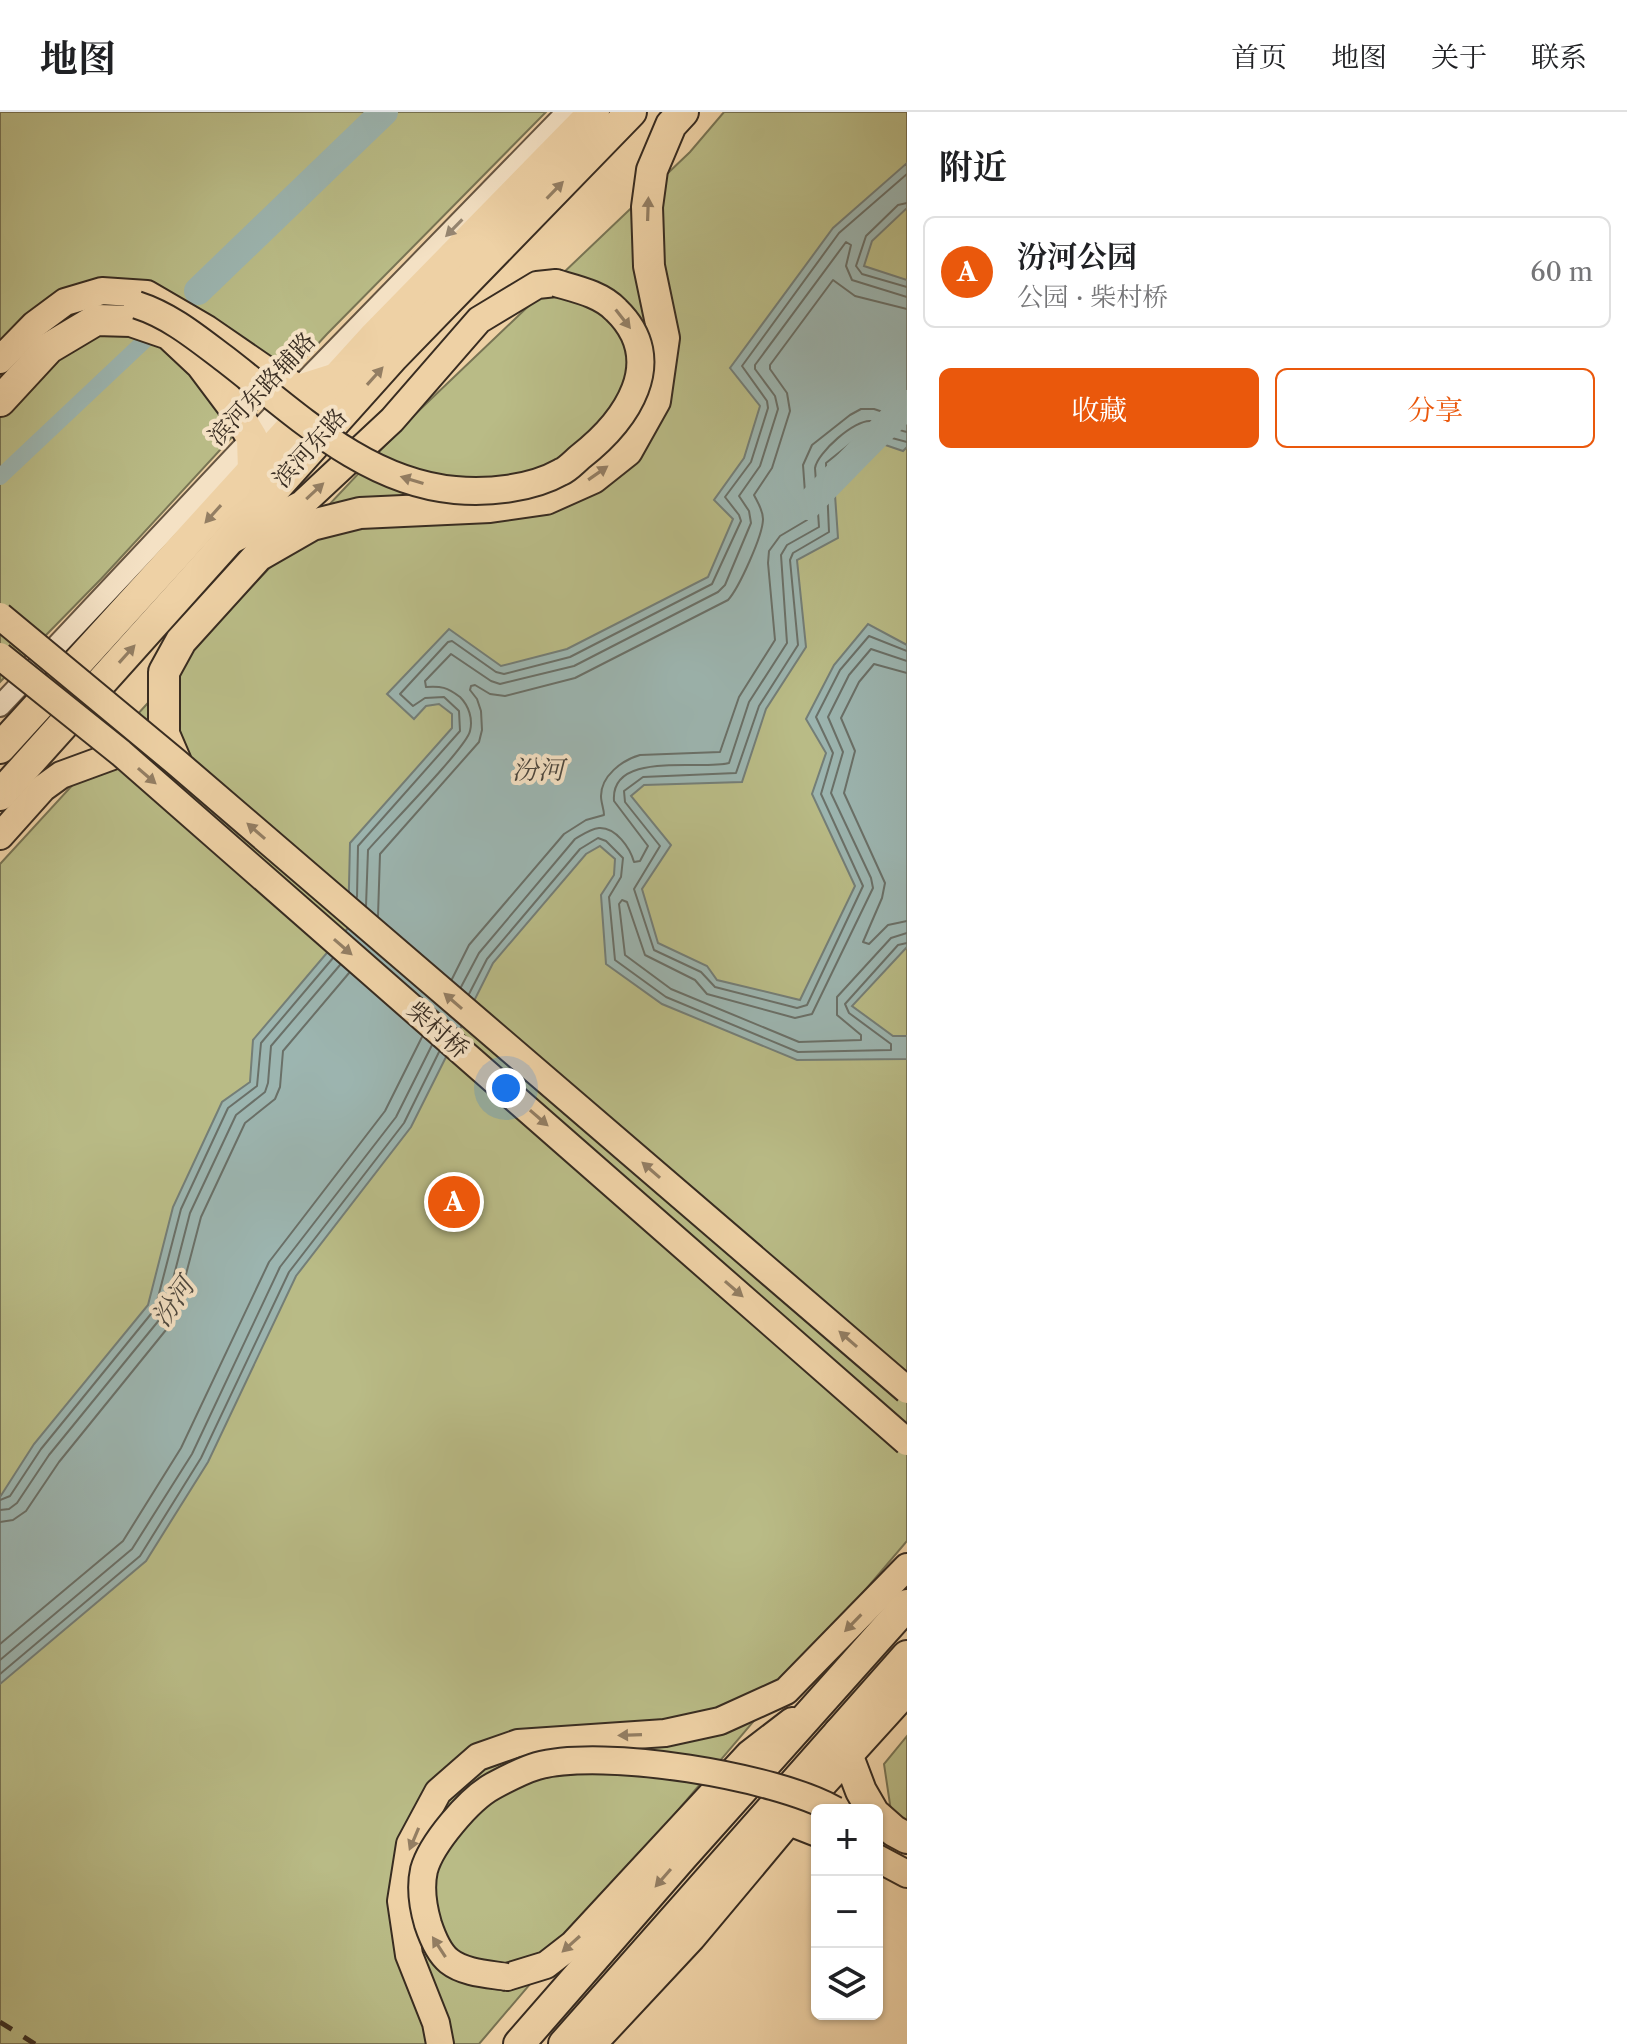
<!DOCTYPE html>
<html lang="zh">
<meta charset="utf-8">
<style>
:root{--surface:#fff;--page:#f2f2f2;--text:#202124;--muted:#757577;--line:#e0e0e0;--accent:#ea580c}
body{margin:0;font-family:"Libre Caslon Text","Noto Serif SC",serif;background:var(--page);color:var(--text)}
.controls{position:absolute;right:24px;bottom:24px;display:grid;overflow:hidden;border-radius:12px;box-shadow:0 2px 6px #0004}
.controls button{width:72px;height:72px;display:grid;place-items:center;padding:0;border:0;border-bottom:2px solid var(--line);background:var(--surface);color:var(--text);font:40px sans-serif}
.you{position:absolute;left:506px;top:976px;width:28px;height:28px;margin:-20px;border:6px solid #fff;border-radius:50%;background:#1a73e8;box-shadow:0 0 0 12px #1a73e833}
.badge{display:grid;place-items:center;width:52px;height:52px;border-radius:50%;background:var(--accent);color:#fff;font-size:26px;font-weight:700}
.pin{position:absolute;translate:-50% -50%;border:4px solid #fff;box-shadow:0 2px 8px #0006}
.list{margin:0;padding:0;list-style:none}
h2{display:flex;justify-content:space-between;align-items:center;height:104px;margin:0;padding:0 32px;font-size:34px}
h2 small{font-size:26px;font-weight:400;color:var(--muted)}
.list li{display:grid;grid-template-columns:52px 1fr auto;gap:24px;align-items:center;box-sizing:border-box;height:112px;margin:0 16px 16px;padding:0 16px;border:2px solid var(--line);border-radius:12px}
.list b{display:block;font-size:30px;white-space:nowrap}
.list p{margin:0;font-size:26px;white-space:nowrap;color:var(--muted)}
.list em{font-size:26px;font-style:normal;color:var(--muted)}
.actions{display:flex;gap:16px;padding:24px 32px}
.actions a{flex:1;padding:18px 0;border:2px solid var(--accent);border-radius:12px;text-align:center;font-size:28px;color:var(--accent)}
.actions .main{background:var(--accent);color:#fff}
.icon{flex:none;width:44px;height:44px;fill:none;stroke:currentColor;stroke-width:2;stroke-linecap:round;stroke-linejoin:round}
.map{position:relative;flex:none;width:907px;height:1932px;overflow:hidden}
header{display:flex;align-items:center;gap:48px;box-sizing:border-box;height:112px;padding:0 40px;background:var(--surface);border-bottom:2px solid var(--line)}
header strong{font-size:38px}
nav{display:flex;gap:44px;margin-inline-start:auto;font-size:28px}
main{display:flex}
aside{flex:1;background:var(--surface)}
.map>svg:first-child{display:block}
.green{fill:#b9bb86;stroke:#787454;stroke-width:2}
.water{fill:#9cb5b0;stroke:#747e77;stroke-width:2}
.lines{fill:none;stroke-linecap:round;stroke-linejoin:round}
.shore{stroke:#6a7068;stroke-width:2}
.canal{stroke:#9cb5b0;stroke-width:16}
.river{stroke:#9cb5b0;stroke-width:28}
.minor-casing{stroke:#665542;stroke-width:24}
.major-casing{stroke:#382c21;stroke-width:30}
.highway-casing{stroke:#382c21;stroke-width:34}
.minor{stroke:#f4e1c4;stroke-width:20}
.major{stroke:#eed1a5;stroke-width:26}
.highway{stroke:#eed1a5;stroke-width:30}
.rail{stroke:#382c21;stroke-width:5;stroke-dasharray:14 14;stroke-linecap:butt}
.major-bridge-casing{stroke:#382c21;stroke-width:30;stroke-linecap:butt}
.major-bridge{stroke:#eed1a5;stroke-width:26}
.oneway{fill:#937e63}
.oneway2{fill:#968672}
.labels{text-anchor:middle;stroke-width:8;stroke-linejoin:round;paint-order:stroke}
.street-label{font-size:24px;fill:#382c21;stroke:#f4e1c4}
.water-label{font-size:26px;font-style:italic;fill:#4c473e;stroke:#f4e1c4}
</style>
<header>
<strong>地图</strong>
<nav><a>首页</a><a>地图</a><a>关于</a><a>联系</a></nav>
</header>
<main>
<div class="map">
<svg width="907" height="1932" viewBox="0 0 907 1932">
<rect width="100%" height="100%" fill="#eed1a5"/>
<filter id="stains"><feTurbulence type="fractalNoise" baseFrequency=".0025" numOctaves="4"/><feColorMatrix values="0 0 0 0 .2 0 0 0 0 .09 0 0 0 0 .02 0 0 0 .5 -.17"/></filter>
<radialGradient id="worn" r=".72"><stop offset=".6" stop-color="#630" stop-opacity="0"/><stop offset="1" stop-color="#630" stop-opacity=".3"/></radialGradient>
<!-- green -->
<g class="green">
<path d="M0,0h546l-219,222 -226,245 -101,103z"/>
<path d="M724,0h183v1429l-428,503h-479v-1180l180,-196 14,-20 215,-228 281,-268z"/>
<path d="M907,1624v84l-16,-9 -7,-47z"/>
</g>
<!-- water -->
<path class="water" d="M907,51v45l-35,33 -8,25 43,14v167l-4,4 -35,-12 -35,27 5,72 -41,22 9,87 -40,62 -24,73 -98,3 -13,11 40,49 -29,44 16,54 49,23 10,14 83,20 55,-114 -43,-92 14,-41 -20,-34 28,-54 34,-41 39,21v302l-55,59 41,30h14v23l-110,1 -135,-56 -56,-40 -5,-69 13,-20 1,-16 -15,-13 -14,8 -93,109 -82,164 -115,149 -88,186 -62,99 -146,123v-187l34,-53 114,-139 25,-98 49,-105 28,-20 3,-42 95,-112 2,-85 102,-115v-14l-13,-10 -13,2 -12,13 -27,-25 62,-65 52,37 66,-17 141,-72 25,-58 -19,-19 30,-42 16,-52 -30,-38 103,-140z"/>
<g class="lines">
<!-- shore -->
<g class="shore">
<path d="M907,91l-9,2 -32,31 -10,30 6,8 45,13"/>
<path d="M907,330l-41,-11 -40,32 3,69 -36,21 -3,7 8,85 -39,61 -23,67 -93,4 -19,14 1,11 35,44 -26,43 20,61 47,22 14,15 82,21 10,-3 56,-119 -42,-92 12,-41 -17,-36 24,-47 29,-34 38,15"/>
<path d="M907,549l-36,-12 -22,26 -21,42 15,35 -12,41 40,85 2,10 -61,126 -17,4 -88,-24 -12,-14 -50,-25 -18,-53 -5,-2 -3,4 6,51 46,34 128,53 62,-2v-5l-24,-20v-18l54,-59 16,-5"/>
<path d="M907,561l-33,-9 -15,18 -18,36 14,33 -11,42 41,90 -3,15 -19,44 6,2 19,-19 19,-4"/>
<path d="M357,785l1,-51 102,-115 -1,-20 -15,-14 -19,1 -12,8 -13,-12 48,-52 4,-1 44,31 8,2 66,-17 142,-73 29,-63 -2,-6 -14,-18 26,-35 17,-54 -1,-7 -25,-35 97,-133 68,-59"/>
<path d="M366,794l2,-56c16,-19 99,-103 102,-119 3,-12 -1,-25 -10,-34 -13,-10 -19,-11 -34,-10l-1,-6 26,-27 40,27 9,3 74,-18 144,-74 7,-7 26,-62 -2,-12 -10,-15 21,-30 18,-57 -3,-13 -20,-27v-4l91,-123 5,3 -5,21 6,14 55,17"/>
<path d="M378,804l2,-62 99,-112 3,-12 -1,-19 -4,-12 -7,-9 1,-4 4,-1 15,9 15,2 70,-18 153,-78c11,-12 35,-65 35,-81 0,-9 -5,-16 -9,-24l18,-27 18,-57 -3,-18 -17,-24v-4l63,-85 22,16 52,13"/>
<path d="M452,867l17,-34 95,-111 22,-14 18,-5c0,-6 -3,-12 -3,-19 0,-20 21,-36 39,-41l80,-3 19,-55 36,-57 -7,-77 1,-12 11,-15 27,-16 -4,-55 9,-20 38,-30 11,-6h13l33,11"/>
<path d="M461,875l18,-34 96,-114c7,-4 15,-10 24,-11 17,-1 31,20 35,34l6,-1 8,-15 -34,-45c-4,-51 86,-30 115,-38l20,-61 38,-59 -6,-88 6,-10 32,-18 -4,-59c2,-15 40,-49 56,-47 12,1 24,9 36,11"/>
<path d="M469,882l18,-35 93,-110 18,-11 8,3 17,17 -2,19 -12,20 6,63 51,37 132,55 93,-2v-6l-42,-31 -4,-9 53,-59 9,-2"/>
<path d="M0,1388l10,-4 31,-47 114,-140 26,-100 47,-101 29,-22 4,-43 72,-85"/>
<path d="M0,1398l9,-1 8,-6 32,-48 115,-141 26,-101 46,-98 29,-23 3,-9 3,-37 69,-81"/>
<path d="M0,1410l13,-2 13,-9 33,-49 115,-142 27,-103 44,-94 30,-24 5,-12 3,-36 66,-78"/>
<path d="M0,1532l123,-103 58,-93 88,-186 116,-151 37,-74"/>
<path d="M0,1548l132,-111 60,-95 88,-187 116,-150 36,-72"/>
<path d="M0,1562l140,-118 61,-98 88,-186 115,-149 35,-71"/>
</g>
<!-- canal -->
<path class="canal" d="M0,365l156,-147"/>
<!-- river -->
<g class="river">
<path d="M198,179l186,-179"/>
<path d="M807,394l100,-102"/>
</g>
<!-- minor casing -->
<g class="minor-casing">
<path id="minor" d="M0,594l312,-332 255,-262"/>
</g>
<!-- major casing -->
<g class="major-casing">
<g id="major">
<path d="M0,248l34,-35 31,-23 37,-11 45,3 60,35 61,42 31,17 41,-13"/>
<path d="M234,427l68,-35 90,-84 87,-100 58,-35 19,-2"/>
<path d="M0,724l43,-48 18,-13 60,-22"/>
<path d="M789,1710l28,11"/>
<path d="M877,1746l30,16"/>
<path d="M507,1865l39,-12 27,-21 176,-190 43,-33"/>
<path d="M440,1932l-4,-21 -27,-68 -8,-54 9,-57 28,-52 40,-35 40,-14 147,-10 55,-12 66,-30 121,-124"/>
<path d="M593,1932l99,-106 97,-116 118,-130"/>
</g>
</g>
<!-- highway casing -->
<g class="highway-casing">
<g id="highway">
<path d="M0,289l49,-53 47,-28 35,1 38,13 32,30 33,44 18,30 1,32"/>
<path d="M0,636l373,-410 221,-226"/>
<path d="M176,650l-12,-28v-62l17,-31 77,-85 54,-31 48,-12 130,-6 56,-8 47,-21 34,-27 28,-50 9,-63 -15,-72 -2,-59 5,-37 19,-45 12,-13"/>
<path d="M0,683l393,-438 238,-245"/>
<path d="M839,1621l22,58 11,19"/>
<path d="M877,1704l17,15 13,7"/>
<path d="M519,1932l163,-187 225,-252"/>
<path d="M564,1932l343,-388"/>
</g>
</g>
<!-- minor -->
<use href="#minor" class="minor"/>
<!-- major -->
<use href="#major" class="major"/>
<!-- highway -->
<use href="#highway" class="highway"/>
<!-- rail -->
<path class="rail" d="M0,1910l35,22"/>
<!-- major-bridge casing -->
<g class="major-bridge-casing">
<g id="major-bridge">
<path d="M137,193c34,11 60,33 88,54 69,53 139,123 230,131 33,3 76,-1 106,-18 7,-3 13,-10 19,-15 46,-36 89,-96 36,-147 -15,-16 -40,-21 -60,-27"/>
<path d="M0,504l176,146 731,628"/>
<path d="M0,544l121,97 786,689"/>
<path d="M507,1865c-19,-3 -43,-4 -58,-16 -10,-8 -17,-25 -21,-37 -5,-17 -8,-36 -4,-54 7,-26 45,-71 69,-84 13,-7 30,-16 44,-20 67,-18 238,10 298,44"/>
</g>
</g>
<!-- major-bridge -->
<use href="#major-bridge" class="major-bridge"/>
</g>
<!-- one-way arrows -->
<defs><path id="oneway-solid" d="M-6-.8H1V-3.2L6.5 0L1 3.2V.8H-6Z" transform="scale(2)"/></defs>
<g class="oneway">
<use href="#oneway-solid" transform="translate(555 78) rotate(-46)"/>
<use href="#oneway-solid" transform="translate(648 97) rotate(-88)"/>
<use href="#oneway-solid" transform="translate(623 207) rotate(52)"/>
<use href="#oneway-solid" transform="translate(375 264) rotate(-48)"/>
<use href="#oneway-solid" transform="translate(598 361) rotate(-35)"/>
<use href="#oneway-solid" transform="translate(412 368) rotate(-163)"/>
<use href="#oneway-solid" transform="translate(315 379) rotate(-43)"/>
<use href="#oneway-solid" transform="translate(213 402) rotate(132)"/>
<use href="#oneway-solid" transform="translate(127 542) rotate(-48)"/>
<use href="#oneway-solid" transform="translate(147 664) rotate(41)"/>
<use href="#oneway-solid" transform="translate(256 719) rotate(-139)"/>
<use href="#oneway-solid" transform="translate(343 835) rotate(41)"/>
<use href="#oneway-solid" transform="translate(453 889) rotate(-139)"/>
<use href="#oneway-solid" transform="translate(539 1006) rotate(41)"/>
<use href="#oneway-solid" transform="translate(651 1058) rotate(-139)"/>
<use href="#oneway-solid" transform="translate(734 1177) rotate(41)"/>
<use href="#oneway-solid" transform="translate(848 1227) rotate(-139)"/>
<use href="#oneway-solid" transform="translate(853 1511) rotate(134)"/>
<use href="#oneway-solid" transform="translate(630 1623) rotate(178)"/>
<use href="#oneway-solid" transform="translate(414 1727) rotate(113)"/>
<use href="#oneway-solid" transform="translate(663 1766) rotate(131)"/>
<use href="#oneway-solid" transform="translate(571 1832) rotate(138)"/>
<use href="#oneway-solid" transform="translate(439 1835) rotate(-123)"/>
</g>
<use class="oneway2" href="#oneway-solid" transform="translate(454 116) rotate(134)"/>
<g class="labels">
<!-- street labels -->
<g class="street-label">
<text transform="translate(262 277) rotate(-47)" y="8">滨河东路辅路</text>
<text transform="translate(310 336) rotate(-48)" y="8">滨河东路</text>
<text transform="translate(438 918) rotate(41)" y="8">柴村桥</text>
</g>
<!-- water labels -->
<g class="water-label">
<text x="538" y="667">汾河</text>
<text transform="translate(173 1190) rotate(-55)" y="9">汾河</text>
</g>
</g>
<rect width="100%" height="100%" filter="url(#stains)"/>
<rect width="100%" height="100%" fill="url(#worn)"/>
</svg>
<div class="controls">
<button>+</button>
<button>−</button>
<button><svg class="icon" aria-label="layers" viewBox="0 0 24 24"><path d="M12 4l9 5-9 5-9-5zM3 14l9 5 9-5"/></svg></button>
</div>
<div class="you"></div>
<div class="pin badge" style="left:454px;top:1090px">A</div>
</div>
<aside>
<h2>附近<small></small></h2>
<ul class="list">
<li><span class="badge">A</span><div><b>汾河公园</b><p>公园 · 柴村桥</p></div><em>60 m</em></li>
</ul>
<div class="actions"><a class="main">收藏</a><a>分享</a></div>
</aside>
</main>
